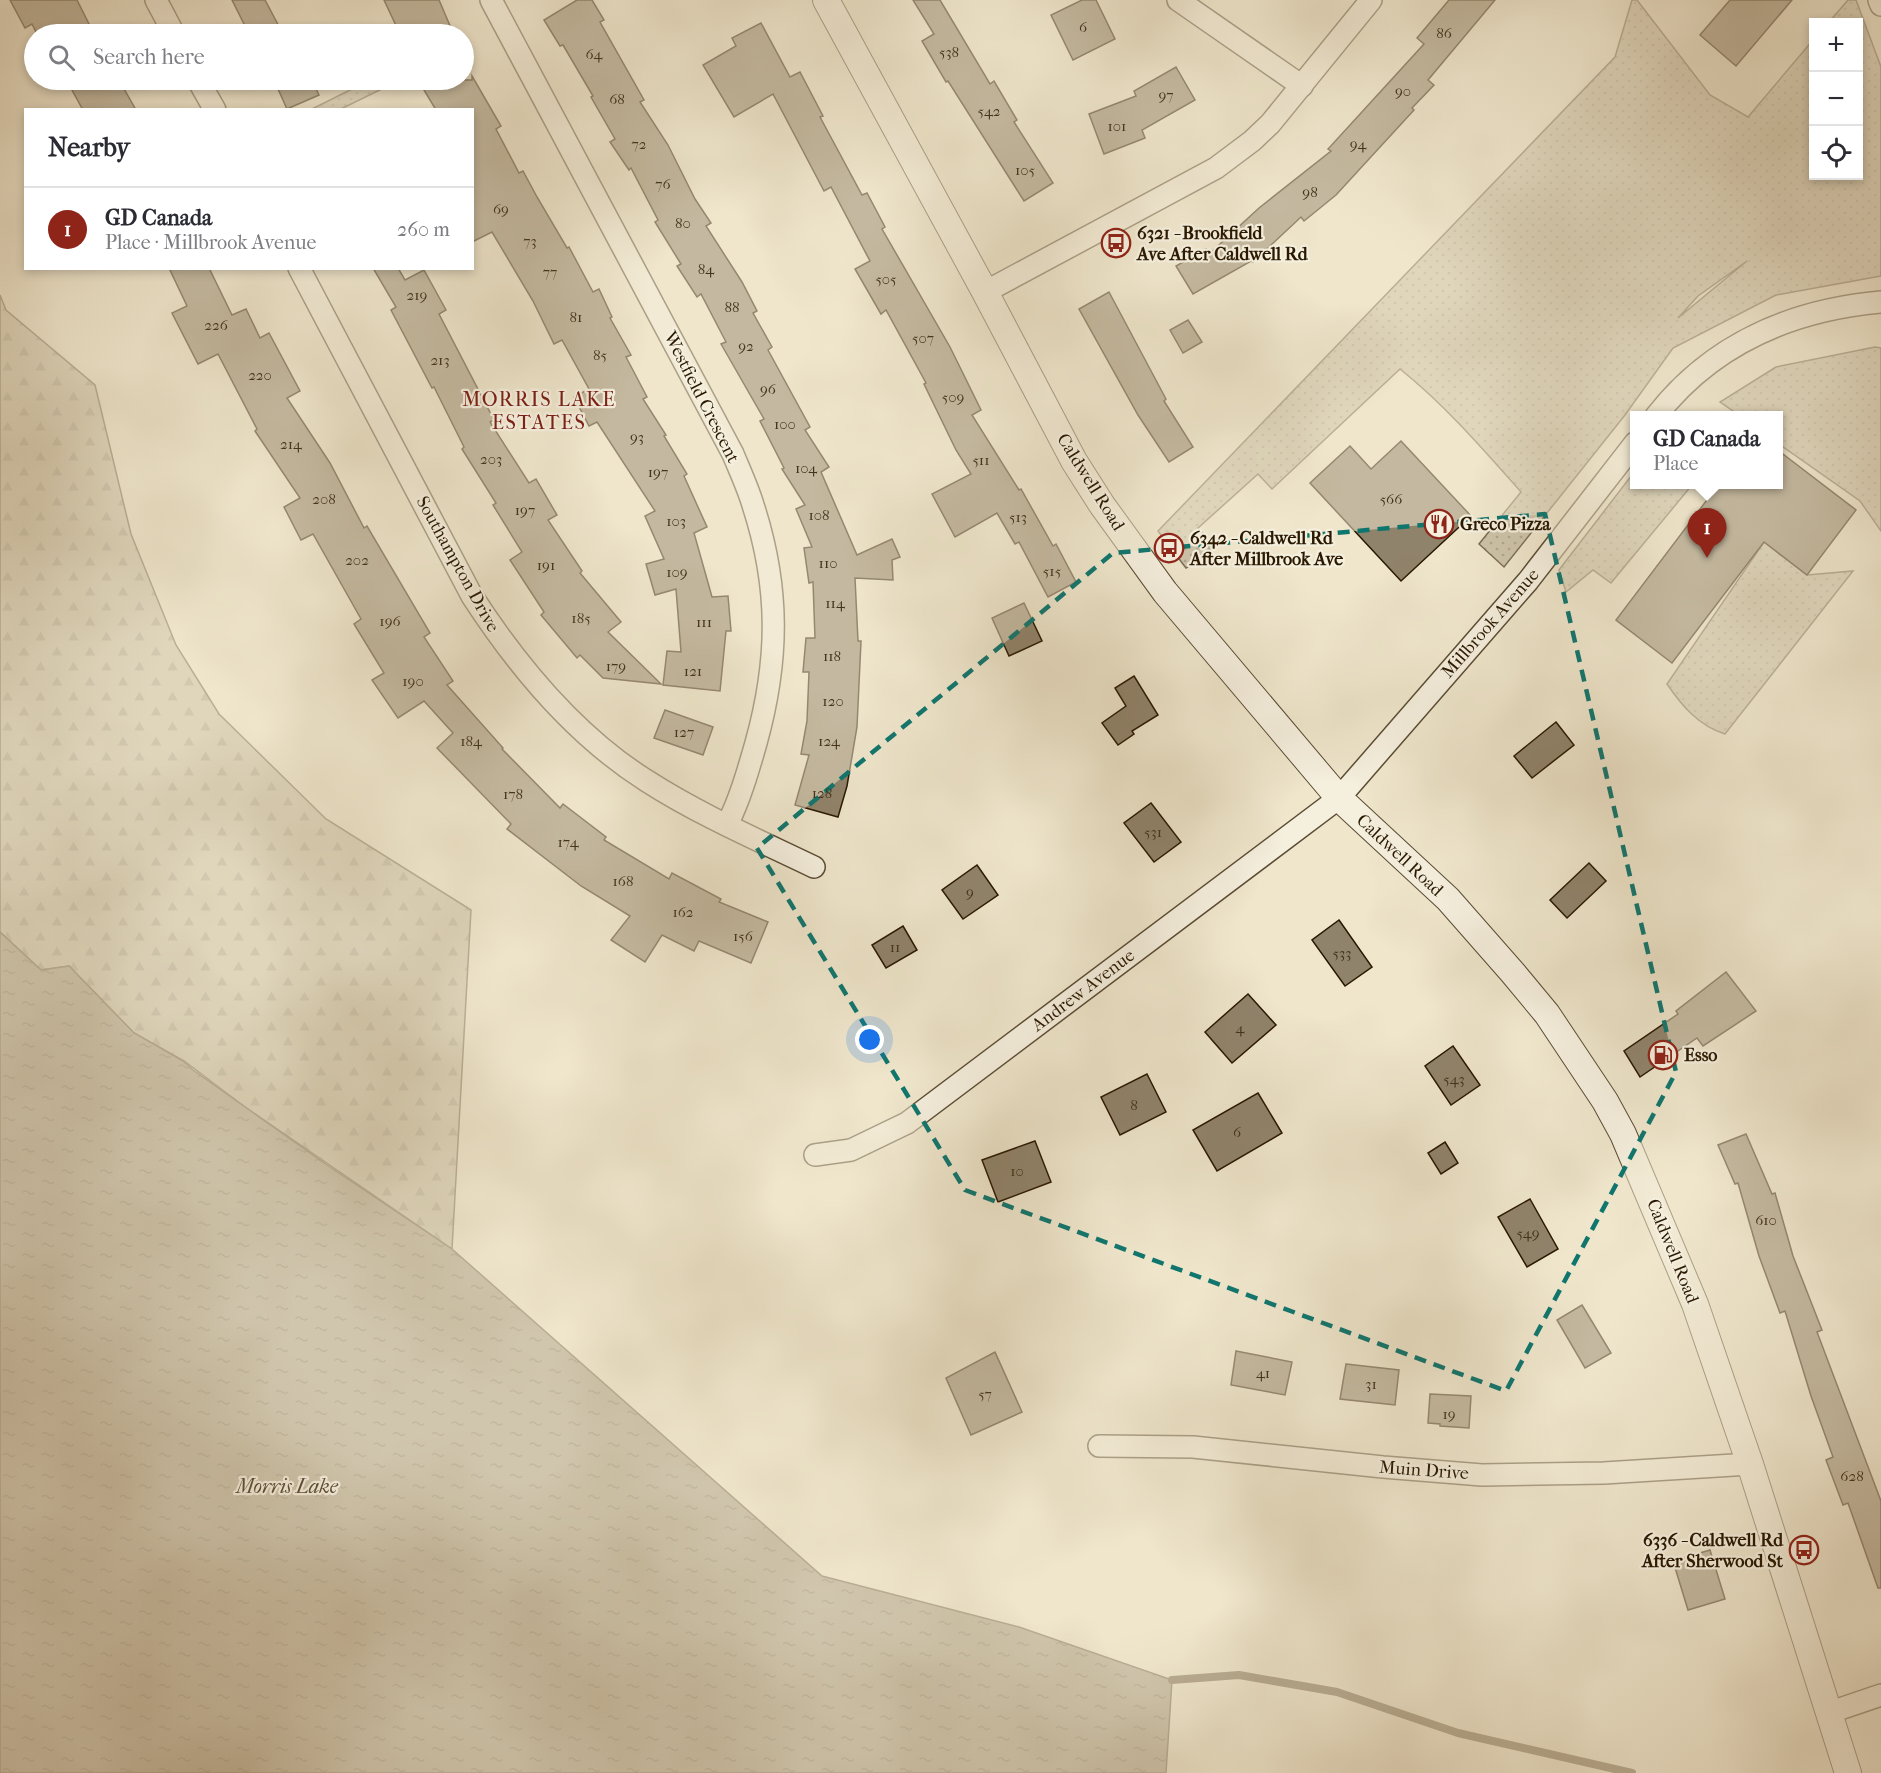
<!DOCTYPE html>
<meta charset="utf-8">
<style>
:root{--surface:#fff;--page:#f2f2f3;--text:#2b2b33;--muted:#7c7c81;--line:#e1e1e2;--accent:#8f2418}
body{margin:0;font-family:"IM FELL French Canon",serif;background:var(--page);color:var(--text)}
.controls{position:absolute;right:18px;top:18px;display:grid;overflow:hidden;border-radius:0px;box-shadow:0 3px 9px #0003}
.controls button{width:54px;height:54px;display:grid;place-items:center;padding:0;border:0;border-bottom:2px solid var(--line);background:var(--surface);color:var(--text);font:30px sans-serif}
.you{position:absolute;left:870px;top:1040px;width:21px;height:21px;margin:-15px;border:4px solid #fff;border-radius:50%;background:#1a73e8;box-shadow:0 0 0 9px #1a73e833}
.badge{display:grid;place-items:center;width:39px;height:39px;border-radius:50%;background:var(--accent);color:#fff;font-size:20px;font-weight:700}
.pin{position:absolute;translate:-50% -50px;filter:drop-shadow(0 2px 3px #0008)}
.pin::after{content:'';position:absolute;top:32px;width:21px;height:18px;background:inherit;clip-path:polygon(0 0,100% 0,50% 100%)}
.popup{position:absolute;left:1630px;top:411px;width:153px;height:78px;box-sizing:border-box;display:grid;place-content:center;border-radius:0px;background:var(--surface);filter:drop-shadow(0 2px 4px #0005);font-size:20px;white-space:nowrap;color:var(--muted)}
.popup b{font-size:22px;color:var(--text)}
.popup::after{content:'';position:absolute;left:50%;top:100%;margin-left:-12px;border:12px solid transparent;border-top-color:var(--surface)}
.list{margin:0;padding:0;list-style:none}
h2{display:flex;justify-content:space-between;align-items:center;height:78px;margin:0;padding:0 24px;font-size:26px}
h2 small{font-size:20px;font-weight:400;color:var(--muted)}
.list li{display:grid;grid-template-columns:39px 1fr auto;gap:18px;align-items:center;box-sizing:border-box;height:84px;padding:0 24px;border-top:2px solid var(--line)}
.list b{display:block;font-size:22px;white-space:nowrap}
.list p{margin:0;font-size:20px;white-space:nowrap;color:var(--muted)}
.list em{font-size:20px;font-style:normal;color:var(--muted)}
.icon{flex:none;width:33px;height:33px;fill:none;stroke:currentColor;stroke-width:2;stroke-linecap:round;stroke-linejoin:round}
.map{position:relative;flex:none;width:1881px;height:1773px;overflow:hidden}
.search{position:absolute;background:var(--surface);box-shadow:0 3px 9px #0003;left:24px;top:24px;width:450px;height:66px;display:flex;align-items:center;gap:15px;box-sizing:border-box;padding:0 21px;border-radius:33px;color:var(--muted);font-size:22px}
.panel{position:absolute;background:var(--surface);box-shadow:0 3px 9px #0003;left:24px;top:108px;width:450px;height:162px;border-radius:0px}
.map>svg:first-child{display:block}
.grass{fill:url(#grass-dots);stroke:#7b6e55;stroke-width:1.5;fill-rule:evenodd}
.forest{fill:url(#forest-firs);stroke:#7b6e55;stroke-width:1.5}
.water{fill:url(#water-ripples);stroke:#786a51;stroke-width:1.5}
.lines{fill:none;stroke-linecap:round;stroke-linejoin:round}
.stream{stroke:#786a51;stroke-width:8}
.building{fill:#90836b;stroke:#291801;stroke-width:1.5}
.minor-casing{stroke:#5a4c34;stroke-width:24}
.tertiary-casing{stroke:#5a4c34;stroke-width:28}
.minor{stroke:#f5efde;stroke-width:21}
.tertiary{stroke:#f5efde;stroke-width:26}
.marked{fill:none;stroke:#0f766e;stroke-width:4.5;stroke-dasharray:12 8;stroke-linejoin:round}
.labels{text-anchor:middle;stroke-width:4.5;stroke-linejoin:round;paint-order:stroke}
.number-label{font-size:15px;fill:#43331c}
.poi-label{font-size:18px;font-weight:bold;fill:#291801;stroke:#f5efde;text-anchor:start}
.street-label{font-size:18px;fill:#291801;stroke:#f5efde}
.neighbourhood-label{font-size:20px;letter-spacing:1.5px;fill:#7a1f14;stroke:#f5efde}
.water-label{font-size:20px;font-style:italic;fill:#5d4e37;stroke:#f5efde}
</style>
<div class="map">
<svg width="1881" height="1773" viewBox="0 0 1881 1773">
<defs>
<pattern id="grass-dots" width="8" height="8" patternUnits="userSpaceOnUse" patternTransform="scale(1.5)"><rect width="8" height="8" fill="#cdc3a9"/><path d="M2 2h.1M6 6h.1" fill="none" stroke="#b0a790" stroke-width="1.8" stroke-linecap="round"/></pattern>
<pattern id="forest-firs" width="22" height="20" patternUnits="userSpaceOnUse" patternTransform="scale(1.5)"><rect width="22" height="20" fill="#cdc3a9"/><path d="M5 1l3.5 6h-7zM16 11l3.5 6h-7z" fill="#b0a790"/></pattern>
<pattern id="water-ripples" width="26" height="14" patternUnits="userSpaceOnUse" patternTransform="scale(1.5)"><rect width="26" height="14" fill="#aca087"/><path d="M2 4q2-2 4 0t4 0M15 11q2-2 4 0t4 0" fill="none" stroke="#8c816c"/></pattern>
</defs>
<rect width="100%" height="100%" fill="#efe6cc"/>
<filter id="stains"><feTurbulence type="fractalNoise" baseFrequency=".00333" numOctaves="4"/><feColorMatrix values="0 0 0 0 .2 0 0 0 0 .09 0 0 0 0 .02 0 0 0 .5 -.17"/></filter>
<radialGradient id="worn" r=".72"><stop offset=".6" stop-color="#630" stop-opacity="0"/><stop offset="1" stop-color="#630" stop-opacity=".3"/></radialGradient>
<!-- grass -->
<g class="grass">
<path d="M1632,0h5l73,95 38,22 65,-77 1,136h44v-154h-29l19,-22h8l25,67v209l-105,19 -103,53 -48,67 -121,152 -25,-23 42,-52c-38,-43 -76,-87 -121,-123l-128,120 -14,-15 -60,54 17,19 -14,13 -15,8 -28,-37 457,-474zM1747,261l-69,57 20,-22z"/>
<path d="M370,80h30l-59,29h-29z"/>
<path d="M1875,347l6,1v183l-21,-30 -81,-57v-28l-40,-1 -19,-13 56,-35z"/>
<path d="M1635,471v13l57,1 -81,98 -18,-13 -27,22 -7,-22z"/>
<path d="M1764,542l43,33 46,-4 -128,163c-26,-8 -43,-28 -58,-50z"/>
</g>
<!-- forest -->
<path class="forest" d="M0,295l6,15 89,75 36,149 45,111 43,69 107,105 145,91 -19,339 -207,-142 -61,-46 -50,-28 -65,-67 -28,4 -41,-38z"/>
<!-- water -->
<path class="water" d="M0,932l41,38 28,-4 65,67 49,28 10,9 134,95 125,84 370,327 197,51 153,53 -6,93h-1166z"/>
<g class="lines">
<!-- stream -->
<path class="stream" d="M1172,1680l67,-5 98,17 121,41 174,40"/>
</g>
<!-- building -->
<g class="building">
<path d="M10,0h67l17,34h-57l-5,-10 -7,4z"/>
<path d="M232,0h33l18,34h-34z"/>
<path d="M384,0h55l12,28 -14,6h-37z"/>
<path d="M577,0h15l12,20 -4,2 44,78 -4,2 28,43 27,54 16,24 -5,3 36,56 15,29 -4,2 19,34 -4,3 42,77 -5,3 24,37 -8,5 36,83 35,-16 8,18 -8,3 1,20 -38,-2 3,63h3l-4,86 -10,59 -9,31 -43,-12 14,-50 -8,-1 6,-33 2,-49h-6l3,-34h9l-2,-56 -4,1 -5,-35 8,-1 -16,-38 9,-4 -23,-36 2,-1 -24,-47 4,-2 -43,-75 5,-2 -25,-48 -4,3 -20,-31 4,-2 -26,-42 3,-2 -27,-52 -2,2 -19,-28 5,-3 -24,-42 2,-1 -30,-51 -3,1 -16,-26z"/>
<path d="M913,0h27l50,84 4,-3 23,39 -3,2 39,61 -29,18 -76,-120 -2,1 -24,-41 12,-7z"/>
<path d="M1082,0h14l19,39 -42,21 -22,-45z"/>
<path d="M1449,0h46l-67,80 6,5 -22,23 2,2 -78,85 -32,26 -3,-4 -48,45 -2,-1 -58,33 -17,-28 30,-17 3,5 50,-46 72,-57 -3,-2 96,-105 -7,-6z"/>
<path d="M1730,0h62l-56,66 -36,-31z"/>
<path d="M761,23l29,54 10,-5 23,44 -3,1 42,78 5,-2 18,34 -3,2 68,118 31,63 -9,5 47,75 2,-1 32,57 3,-2 20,38 -28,15 -29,-55 -4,2 -18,-31 -42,24 -23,-43 39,-20 -15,-24 -32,-66 2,-1 -40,-73 -5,4 -26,-45 15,-8 -39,-74 -7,4 -51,-97 -39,23 -31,-52 33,-19 -4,-8z"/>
<path d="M1176,67l19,33 -53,30 3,8 -41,16 -15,-40 47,-18 -2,-5z"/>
<path d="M472,76l29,50 -5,3 23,44 4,-2 14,26 30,51 2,-1 24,45 6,-3 13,28 -2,1 21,37 -5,2 21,40 -4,2 23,36 -2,1 23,38 -3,2 23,51 -13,6 18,64 16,-1 3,35h-5l-6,60 -57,-6 4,-34 14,1 -5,-63 -21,6 -9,-31 18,-5 -19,-43 10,-5 -58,-89 -8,4 -15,-29 15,-8 -27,-49 -8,4 -21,-43 -41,-69 -20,10v-132h-36l-18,-30h54z"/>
<path d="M90,80h29l17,30h-53l-11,-20z"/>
<path d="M274,80h38l7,15 -32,14z"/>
<path d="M169,268h40l23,47 14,-6 14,29 9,-5 31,58 -13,7 43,65 34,65 3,-2 63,107 -6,4 29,44 -6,4 56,63 -1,1 58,59 3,-4 43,33 -2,3 65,39 3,-6 49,26 -2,3 49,20 -17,41 -52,-22 -5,10 -32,-16 -17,27 -34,-22 19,-24 -49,-30 -74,-57 4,-5 -74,-76 16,-15 -29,-32 -26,17 -26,-38 12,-7 -30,-49 7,-5 -48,-85 -12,6 -17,-33 16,-9 -45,-67 2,-2 -39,-75 -20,10 -26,-51 15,-7z"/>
<path d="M373,268h25l7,12 19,-10 22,40 -7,4 55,106 -4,2 39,61 7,-4 21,36 -9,5 34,51 -2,2 41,49 -13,10 53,52 -58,-6 -23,-23 -3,3 -36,-43 3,-3 -34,-52 12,-8 -29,-47 3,-2 -34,-54 2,-2 -30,-60 -2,1 -41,-78 5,-3z"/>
<path d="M1109,292l57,107 -2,2 29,46 -24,15 -31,-47 -59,-106z"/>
<path d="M1188,320l14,22 -19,11 -13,-23z"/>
<path d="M1401,441l70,75 -70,65 -91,-98 40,-37 21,23z"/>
<path d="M1779,451l77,59 -49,65 -43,-33 -92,121 -56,-43 103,-136h60z"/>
<path d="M1024,603l18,38 -33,15 -17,-38z"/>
<path d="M1134,676l24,39 -26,16 2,3 -16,11 -16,-22 24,-17 -11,-18z"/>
<path d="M665,710l48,17 -10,28 -49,-17z"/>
<path d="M1556,722l18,23 -42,33 -18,-22z"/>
<path d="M1151,803l30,39 -27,20 -30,-39z"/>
<path d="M1589,863l17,18 -39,37 -17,-18z"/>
<path d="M977,865l21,30 -35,24 -21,-29z"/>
<path d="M1339,920l33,47 -27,19 -33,-46z"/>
<path d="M903,926l14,24 -31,18 -14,-23z"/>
<path d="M1726,972l30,39 -53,35 -6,-8 -57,39 -16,-26 54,-37 -2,-3z"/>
<path d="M1248,994l28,31 -44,38 -27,-31z"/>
<path d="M1453,1046l27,39 -29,20 -26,-39z"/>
<path d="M1147,1074l19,38 -46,23 -19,-38z"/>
<path d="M1258,1093l24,40 -65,38 -24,-41z"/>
<path d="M1746,1134l26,60 3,-1 18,63 29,74 -5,2 64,169v87h-3l-30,-85 -5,2 -17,-45 7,-3 -22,-61 -26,-85 -5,2 -21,-57 -21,-73 -3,1 -17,-39z"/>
<path d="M1035,1141l16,41 -53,20 -16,-42z"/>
<path d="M1445,1142l13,21 -17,11 -13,-21z"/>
<path d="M1530,1199l28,50 -31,18 -29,-50z"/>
<path d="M1582,1305l29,48 -26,15 -28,-48z"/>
<path d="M1236,1351l56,11 -7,33 -54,-10z"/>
<path d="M995,1352l27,60 -51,23 -25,-57z"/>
<path d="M1346,1364l53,6 -4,35 -55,-6z"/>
<path d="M1430,1394l41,2 -2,32 -29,-2v-2l-12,-1z"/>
<path d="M1710,1550l15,49 -37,11 -15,-49z"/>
</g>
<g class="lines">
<!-- minor casing -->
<g class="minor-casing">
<g id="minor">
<path d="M156,0l18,34"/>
<path d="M491,0l242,454c7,17 15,34 20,51 27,83 26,155 3,238 -8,28 -16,56 -29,82"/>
<path d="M1178,0l124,86"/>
<path d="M1879,0l2,5"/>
<path d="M198,80l17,30"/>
<path d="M299,268l173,328c46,71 102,139 175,185 53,34 111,59 167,86"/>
<path d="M985,292l231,-124 36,-27 18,-17 101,-124"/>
<path d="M1656,416c56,-72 136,-106 225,-114"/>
<path d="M815,1155l36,-5 56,-27 432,-325 189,-217 107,-138"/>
<path d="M1099,1446l94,1 190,20 99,8 122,-2 146,-9"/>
<path d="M1828,1713l53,-18"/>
</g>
</g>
<!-- tertiary casing -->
<g class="tertiary-casing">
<path id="tertiary" d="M826,0l159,292 89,169 28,44 63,87 174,206 109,101 65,74 34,41 58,87 18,33 72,170 55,160 98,309"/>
</g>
<!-- minor -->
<use href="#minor" class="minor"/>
<!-- tertiary -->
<use href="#tertiary" class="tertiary"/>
</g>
<!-- marked area -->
<path d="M0 0H1881V1773H0ZM1545,514l131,558 -170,319 -541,-201 -208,-342 356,-295z" fill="#efe6cc" fill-opacity=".55" fill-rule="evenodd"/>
<path class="marked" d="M1545,514l131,558 -170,319 -541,-201 -208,-342 356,-295z"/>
<!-- icons -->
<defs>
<g id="bus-ring" transform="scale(1.5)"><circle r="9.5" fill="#f5efde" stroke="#8f2418" stroke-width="1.5"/><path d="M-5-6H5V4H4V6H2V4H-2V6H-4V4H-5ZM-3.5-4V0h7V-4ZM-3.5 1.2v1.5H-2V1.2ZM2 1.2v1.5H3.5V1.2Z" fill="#8f2418"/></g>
<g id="restaurant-ring" transform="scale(1.5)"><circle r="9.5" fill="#f5efde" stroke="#8f2418" stroke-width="1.5"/><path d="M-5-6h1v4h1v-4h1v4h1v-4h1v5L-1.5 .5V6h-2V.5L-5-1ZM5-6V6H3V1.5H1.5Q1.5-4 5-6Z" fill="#8f2418"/></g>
<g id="fuel-ring" transform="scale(1.5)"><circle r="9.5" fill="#f5efde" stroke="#8f2418" stroke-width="1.5"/><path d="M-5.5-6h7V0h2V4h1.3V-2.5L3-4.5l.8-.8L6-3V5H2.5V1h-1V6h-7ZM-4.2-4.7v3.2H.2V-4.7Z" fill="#8f2418"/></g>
</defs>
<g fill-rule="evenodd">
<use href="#bus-ring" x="1116" y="243"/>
<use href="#restaurant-ring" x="1439" y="524"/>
<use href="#bus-ring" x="1169" y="548"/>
<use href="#fuel-ring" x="1663" y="1055"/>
<use href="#bus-ring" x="1804" y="1550"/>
</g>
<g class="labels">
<!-- number labels -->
<g class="number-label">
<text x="1083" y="32">6</text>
<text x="1444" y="38">86</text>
<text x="949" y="57">538</text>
<text x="594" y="59">64</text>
<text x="1403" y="96">90</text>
<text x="1166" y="100">97</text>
<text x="617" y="104">68</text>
<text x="989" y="116">542</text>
<text x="1117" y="131">101</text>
<text x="639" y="149">72</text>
<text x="1358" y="149">94</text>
<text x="1025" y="175">105</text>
<text x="663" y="189">76</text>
<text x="1310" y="197">98</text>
<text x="501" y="214">69</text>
<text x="683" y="228">80</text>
<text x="530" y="246">73</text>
<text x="706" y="274">84</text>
<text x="550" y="277">77</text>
<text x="886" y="284">505</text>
<text x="417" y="300">219</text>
<text x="732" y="312">88</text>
<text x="576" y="322">81</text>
<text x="216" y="330">226</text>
<text x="923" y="343">507</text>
<text x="746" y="351">92</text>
<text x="600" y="360">85</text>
<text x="440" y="365">213</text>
<text x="260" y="380">220</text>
<text x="768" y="394">96</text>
<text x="953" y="402">509</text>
<text x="785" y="429">100</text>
<text x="637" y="442">93</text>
<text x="291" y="449">214</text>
<text x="491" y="464">203</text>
<text x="981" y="465">511</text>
<text x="806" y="473">104</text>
<text x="658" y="477">197</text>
<text x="324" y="504">208</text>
<text x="1391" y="504">566</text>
<text x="525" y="515">197</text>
<text x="819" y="520">108</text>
<text x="1018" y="522">513</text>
<text x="676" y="526">103</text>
<text x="357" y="565">202</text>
<text x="828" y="568">110</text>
<text x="546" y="570">191</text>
<text x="1052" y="576">515</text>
<text x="677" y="577">109</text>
<text x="835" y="608">114</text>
<text x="581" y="623">185</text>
<text x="390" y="626">196</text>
<text x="704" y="627">111</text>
<text x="832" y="661">118</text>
<text x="616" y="671">179</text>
<text x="693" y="676">121</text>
<text x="413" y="686">190</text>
<text x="833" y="706">120</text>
<text x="684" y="737">127</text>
<text x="471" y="746">184</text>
<text x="829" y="746">124</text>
<text x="822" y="798">128</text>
<text x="513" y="799">178</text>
<text x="1153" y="837">531</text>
<text x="568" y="847">174</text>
<text x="623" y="886">168</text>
<text x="970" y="897">9</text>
<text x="683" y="917">162</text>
<text x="743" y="941">156</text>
<text x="895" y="952">11</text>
<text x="1342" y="958">533</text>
<text x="1240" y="1033">4</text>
<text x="1454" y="1084">543</text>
<text x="1134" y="1110">8</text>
<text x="1237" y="1137">6</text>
<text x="1017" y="1176">10</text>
<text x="1766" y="1225">610</text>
<text x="1528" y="1238">549</text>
<text x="1263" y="1378">41</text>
<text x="1371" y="1389">31</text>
<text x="985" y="1399">57</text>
<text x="1449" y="1419">19</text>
<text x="1852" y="1481">628</text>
</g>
<!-- poi labels -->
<g class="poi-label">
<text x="1137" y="239">6321 - Brookfield<tspan x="1137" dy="21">Ave After Caldwell Rd</tspan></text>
<text x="1460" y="530">Greco Pizza</text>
<text x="1190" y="544">6342 - Caldwell Rd<tspan x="1190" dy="21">After Millbrook Ave</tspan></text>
<text x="1684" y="1061">Esso</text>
<text x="1783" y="1546" text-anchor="end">6336 - Caldwell Rd<tspan x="1783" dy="21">After Sherwood St</tspan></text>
</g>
<!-- street labels -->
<g class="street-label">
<text transform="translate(702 397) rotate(63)" y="6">Westfield Crescent</text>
<text transform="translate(1091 482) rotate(58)" y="6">Caldwell Road</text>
<text transform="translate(458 564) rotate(61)" y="6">Southampton Drive</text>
<text transform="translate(1490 623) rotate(-49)" y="6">Millbrook Avenue</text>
<text transform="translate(1400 855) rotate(43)" y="6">Caldwell Road</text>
<text transform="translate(1083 990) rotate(-37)" y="6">Andrew Avenue</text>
<text transform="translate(1673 1251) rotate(68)" y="6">Caldwell Road</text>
<text transform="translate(1424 1470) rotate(4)" y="6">Muin Drive</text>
</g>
<!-- neighbourhood labels -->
<g class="neighbourhood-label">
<text x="539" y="406">MORRIS LAKE<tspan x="539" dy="23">ESTATES</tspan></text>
</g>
<!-- water labels -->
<g class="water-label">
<text x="287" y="1493">Morris Lake</text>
</g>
</g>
<rect width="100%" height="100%" filter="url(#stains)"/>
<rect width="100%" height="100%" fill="url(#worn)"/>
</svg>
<div class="controls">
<button>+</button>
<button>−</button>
<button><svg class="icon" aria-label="locate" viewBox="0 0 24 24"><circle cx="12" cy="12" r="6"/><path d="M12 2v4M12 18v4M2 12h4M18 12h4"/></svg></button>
</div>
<div class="you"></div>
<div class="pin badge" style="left:1707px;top:558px">1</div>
<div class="popup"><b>GD Canada</b>Place</div>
<div class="search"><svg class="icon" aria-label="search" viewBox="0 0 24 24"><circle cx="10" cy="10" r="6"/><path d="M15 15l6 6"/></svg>Search here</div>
<section class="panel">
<h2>Nearby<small></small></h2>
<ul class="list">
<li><span class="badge">1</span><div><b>GD Canada</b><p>Place · Millbrook Avenue</p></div><em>260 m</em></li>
</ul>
</section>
</div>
